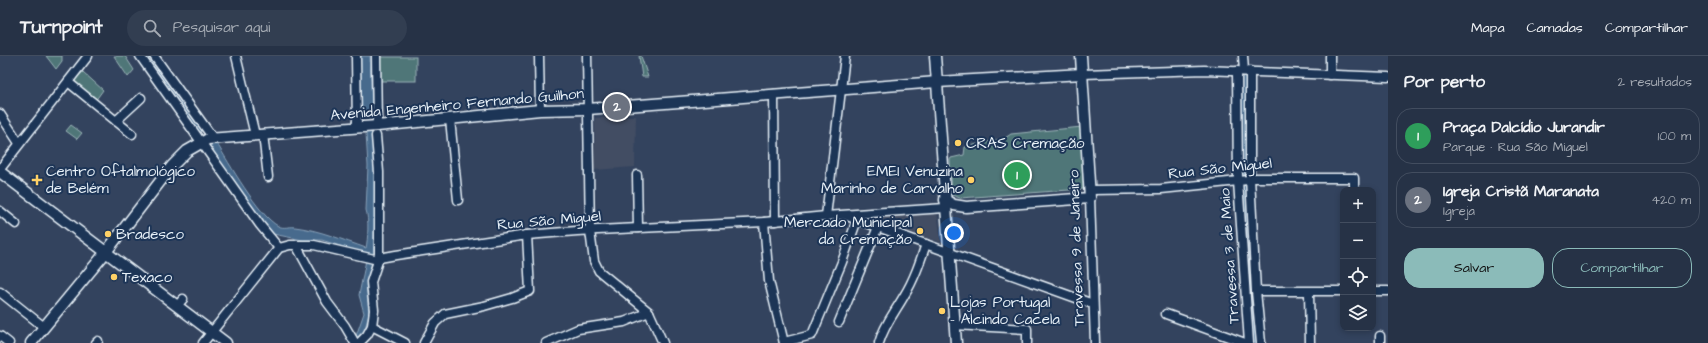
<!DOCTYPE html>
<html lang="pt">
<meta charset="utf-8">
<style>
:root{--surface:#263246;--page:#323e51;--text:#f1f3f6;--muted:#a4aab3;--line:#424d5f;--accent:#8bbbb9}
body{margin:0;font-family:"Architects Daughter",sans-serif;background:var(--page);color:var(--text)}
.controls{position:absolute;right:12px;bottom:12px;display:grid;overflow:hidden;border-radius:8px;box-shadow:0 2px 6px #0003}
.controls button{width:36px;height:36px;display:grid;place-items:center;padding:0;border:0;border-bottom:1px solid var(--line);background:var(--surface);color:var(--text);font:20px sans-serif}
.you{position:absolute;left:954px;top:177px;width:14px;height:14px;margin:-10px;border:3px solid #fff;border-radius:50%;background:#1a73e8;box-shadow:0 0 0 6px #1a73e833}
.badge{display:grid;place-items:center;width:26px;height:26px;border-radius:50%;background:var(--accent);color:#fff;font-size:13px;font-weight:700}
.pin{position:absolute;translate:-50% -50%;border:2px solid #fff;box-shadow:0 1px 4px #0006}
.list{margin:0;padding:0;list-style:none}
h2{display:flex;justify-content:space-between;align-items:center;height:52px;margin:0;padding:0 16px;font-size:17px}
h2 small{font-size:13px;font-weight:400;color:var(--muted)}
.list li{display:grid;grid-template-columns:26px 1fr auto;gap:12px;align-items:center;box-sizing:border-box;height:56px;margin:0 8px 8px;padding:0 8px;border:1px solid var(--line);border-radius:16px}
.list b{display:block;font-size:15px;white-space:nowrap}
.list p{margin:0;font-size:13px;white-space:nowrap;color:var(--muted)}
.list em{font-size:13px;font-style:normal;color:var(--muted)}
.actions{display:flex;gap:8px;padding:12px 16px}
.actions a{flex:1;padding:9px 0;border:1px solid var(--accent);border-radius:16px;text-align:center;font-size:14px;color:var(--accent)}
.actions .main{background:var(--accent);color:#111}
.icon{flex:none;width:22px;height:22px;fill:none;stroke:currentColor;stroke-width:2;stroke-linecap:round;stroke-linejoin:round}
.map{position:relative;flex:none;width:1388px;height:287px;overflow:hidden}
header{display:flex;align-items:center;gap:24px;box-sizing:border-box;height:56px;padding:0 20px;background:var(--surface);border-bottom:1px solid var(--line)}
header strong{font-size:19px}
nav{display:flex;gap:22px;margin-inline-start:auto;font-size:14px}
.search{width:280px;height:36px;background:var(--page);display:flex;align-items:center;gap:10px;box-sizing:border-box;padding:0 14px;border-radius:22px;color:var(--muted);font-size:15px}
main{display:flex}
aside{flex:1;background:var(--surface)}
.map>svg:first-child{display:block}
.built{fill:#424d63}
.green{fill:#507678;stroke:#9cb4b8}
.water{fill:#466a8d;stroke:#87a0b8}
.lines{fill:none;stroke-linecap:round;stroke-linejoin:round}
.canal{stroke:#466a8d;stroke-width:6}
.minor-casing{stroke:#e8f1f8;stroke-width:11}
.major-casing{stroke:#e8f1f8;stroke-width:13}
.minor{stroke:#1d3557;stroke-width:8}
.major{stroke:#1d3557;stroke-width:10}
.poi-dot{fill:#ffd166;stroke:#1d3557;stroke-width:1.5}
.labels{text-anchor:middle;stroke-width:4;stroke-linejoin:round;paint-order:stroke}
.street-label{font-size:15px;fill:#e8f1f8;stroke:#1d3557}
.poi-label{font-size:15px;fill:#e8f1f8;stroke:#1d3557;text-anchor:start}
</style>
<header>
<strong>Turnpoint</strong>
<div class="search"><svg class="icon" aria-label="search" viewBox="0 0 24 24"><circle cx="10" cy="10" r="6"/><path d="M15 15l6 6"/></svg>Pesquisar aqui</div>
<nav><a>Mapa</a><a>Camadas</a><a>Compartilhar</a></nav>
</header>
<main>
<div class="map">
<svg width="1388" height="287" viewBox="0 0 1388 287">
<rect width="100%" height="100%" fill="#33435e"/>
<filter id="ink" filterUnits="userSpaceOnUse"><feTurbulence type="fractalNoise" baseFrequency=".025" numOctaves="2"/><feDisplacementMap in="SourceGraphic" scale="8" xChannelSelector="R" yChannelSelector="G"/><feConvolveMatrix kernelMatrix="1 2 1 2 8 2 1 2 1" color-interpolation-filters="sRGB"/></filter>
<g filter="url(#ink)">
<!-- built -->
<g class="built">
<path d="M636,60l-1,51 -41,3 1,-52z"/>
<path d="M937,155l4,31 -81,-22v-4z"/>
</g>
<!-- green -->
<g class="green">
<path d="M46,0h16v5l-6,8z"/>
<path d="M114,0h11l9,14 -6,7z"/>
<path d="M639,0h2l7,21h-6z"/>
<rect x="380" y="1" width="36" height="24"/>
<path d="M83,16l20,18 -8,11 -23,-20z"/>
<path d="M71,69l11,8 -5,6 -11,-8z"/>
<path d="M1082,71l1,62 -123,9 -8,-3 -2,-35 1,-2 13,-3 1,-8 40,-9 6,-4z"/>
</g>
<!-- water -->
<g class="water">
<path d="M143,0h8l53,74 -7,3z"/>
<path d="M359,0h11l2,58 -3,4h-5l-4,-7z"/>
<path d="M372,75l4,67 -3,59 -51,-17h-19l-35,-7 -62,-87 10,-4c13,21 42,73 62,84 6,3 11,0 17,1 24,3 48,13 71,21 2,-9 3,-29 0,-38l2,-44 -2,-33z"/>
<path d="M366,204l6,1 -6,24 3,29 -5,18 -6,10 -2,-6 8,-23 -5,-18z"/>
</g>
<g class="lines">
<!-- canal -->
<path class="canal" d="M1244,15c1,91 3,181 10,272"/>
<!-- minor casing -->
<g class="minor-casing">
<g id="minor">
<path d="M140,0l120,169 19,23"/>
<path d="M154,0l59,82"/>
<path d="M236,0l19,79"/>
<path d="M356,0l1,71"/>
<path d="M376,0l1,70"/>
<path d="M539,0l1,54"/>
<path d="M587,0l3,175 4,30 5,10 50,41 14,31"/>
<path d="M1243,0l1,15"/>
<path d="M1237,15l1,110 11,162"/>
<path d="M1250,15v107l6,113 5,52"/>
<path d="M1083,18l121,-4 184,7"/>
<path d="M1330,19v-19"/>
<path d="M68,26l64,52"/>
<path d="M774,38l1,127"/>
<path d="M0,58l19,29"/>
<path d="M450,63l8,81"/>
<path d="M116,65l25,-23"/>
<path d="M263,78l5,43"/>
<path d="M0,113l88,-113"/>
<path d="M637,119l1,53"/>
<path d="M1090,134l71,-1 87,-9 2,-2h104v12"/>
<path d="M1090,142l5,145"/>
<path d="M0,155l16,13"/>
<path d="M826,160l19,-160"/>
<path d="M847,160l246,88"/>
<path d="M764,166l5,59 15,62"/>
<path d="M296,189l31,57 18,24 10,17"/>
<path d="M1256,235h87"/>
<path d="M1373,235h15"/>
<path d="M0,236l44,35"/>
<path d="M1309,236l1,51"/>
<path d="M177,250l6,-7"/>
<path d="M1166,258l79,29"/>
<path d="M839,266l39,-95"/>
<path d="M954,269l73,4v14"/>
<path d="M372,270l33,17"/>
<path d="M0,280l9,7"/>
<path d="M784,286l28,-7 30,-73 15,-42"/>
<path d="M96,287l2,-2"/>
<path d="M203,287l76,-95 11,-3h24l60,14 22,-4 131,-20 50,-4 187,-9 62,-6 119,-8"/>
<path d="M359,287l8,-8 5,-9 2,-16 -3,-28 8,-24v-86l-3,-36"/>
<path d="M424,287l11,-20 10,-9 39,-8 28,-8 18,-7 -3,-56"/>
<path d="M546,287l32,-14 46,-7 25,-10"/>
<path d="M879,287c5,-18 16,-31 25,-47 10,-16 16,-34 22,-52"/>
<path d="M1380,287v-7"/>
</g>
</g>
<!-- major casing -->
<g class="major-casing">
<g id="major">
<path d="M935,0l21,287"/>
<path d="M0,116l226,171"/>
<path d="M945,144l9,5 12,2 124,-9 -9,-142"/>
<path d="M31,287l75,-91 66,-86 15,-15 21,-12 169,-13 163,-16 48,-1 349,-27 146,-8"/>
</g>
</g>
<!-- minor -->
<use href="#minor" class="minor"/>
<!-- major -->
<use href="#major" class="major"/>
</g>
</g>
<!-- markers -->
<g class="poi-dot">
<circle cx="958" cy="87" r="4"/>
<path d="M35 118h4v4h4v4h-4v4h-4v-4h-4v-4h4z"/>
<circle cx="971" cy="124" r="4"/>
<circle cx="920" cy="175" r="4"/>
<circle cx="108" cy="178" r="4"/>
<circle cx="114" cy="221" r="4"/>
<circle cx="942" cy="255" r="4"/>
</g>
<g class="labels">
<!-- street labels -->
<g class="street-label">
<text transform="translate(457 48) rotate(-5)" y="5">Avenida Engenheiro Fernando Guilhon</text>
<text transform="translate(1220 112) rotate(-6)" y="5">Rua São Miguel</text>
<text transform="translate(549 164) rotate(-5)" y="5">Rua São Miguel</text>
<text transform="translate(1076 192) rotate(-92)" y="5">Travessa 9 de Janeiro</text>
<text transform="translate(1229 200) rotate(-94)" y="5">Travessa 3 de Maio</text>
</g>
<!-- poi labels -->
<g class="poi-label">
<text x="966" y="92">CRAS Cremação</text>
<text x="46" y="120">Centro Oftalmológico<tspan x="46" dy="17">de Belém</tspan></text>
<text x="963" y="120" text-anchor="end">EMEI Venuzina<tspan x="963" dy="17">Marinho de Carvalho</tspan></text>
<text x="912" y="171" text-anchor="end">Mercado Municipal<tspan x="912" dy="17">da Cremação</tspan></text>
<text x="116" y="183">Bradesco</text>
<text x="122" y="226">Texaco</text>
<text x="950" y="251">Lojas Portugal<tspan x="950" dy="17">- Alcindo Cacela</tspan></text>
</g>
</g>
</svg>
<div class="controls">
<button>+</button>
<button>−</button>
<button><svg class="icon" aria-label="locate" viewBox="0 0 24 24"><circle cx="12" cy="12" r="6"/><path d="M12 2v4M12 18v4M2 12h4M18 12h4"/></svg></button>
<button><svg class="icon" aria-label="layers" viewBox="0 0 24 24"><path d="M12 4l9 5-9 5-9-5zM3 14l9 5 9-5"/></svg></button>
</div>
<div class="you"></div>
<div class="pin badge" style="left:1017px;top:119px;background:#2e9e5b">1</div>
<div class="pin badge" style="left:617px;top:51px;background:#6b7280">2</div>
</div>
<aside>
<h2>Por perto<small>2 resultados</small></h2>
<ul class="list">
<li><span class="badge" style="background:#2e9e5b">1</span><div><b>Praça Dalcídio Jurandir</b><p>Parque · Rua São Miguel</p></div><em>100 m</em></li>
<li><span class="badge" style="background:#6b7280">2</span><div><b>Igreja Cristã Maranata</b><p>Igreja</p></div><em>420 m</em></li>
</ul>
<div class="actions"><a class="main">Salvar</a><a>Compartilhar</a></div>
</aside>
</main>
